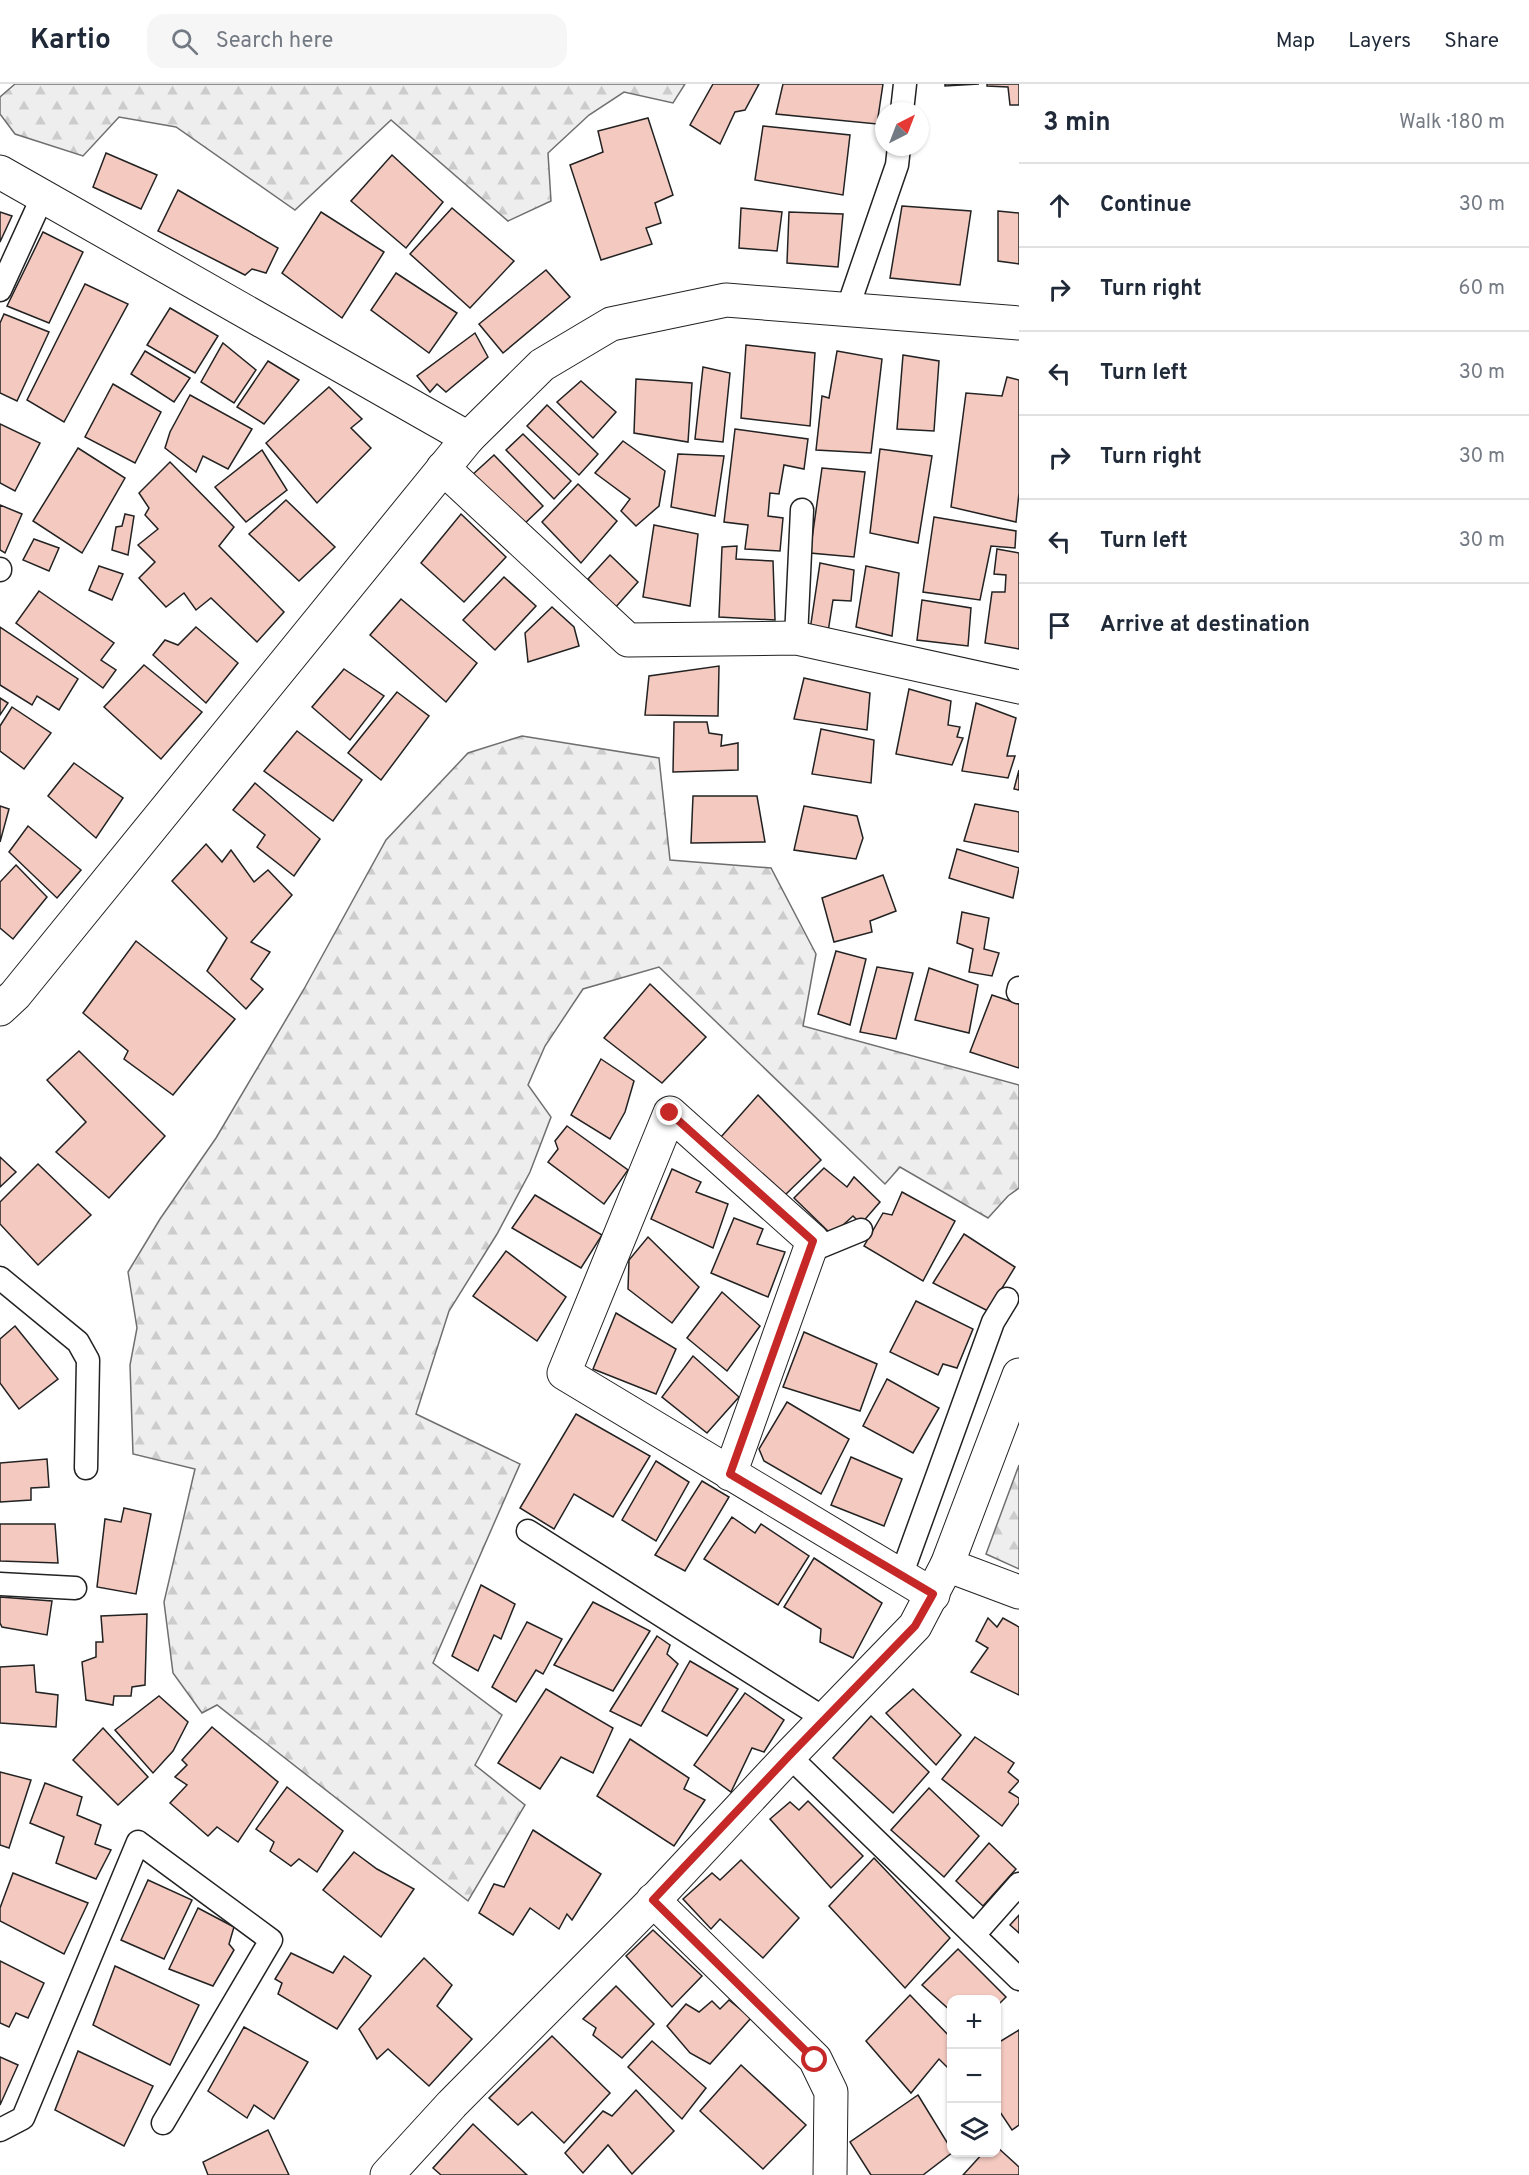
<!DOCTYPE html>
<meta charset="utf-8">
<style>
:root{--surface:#fff;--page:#f6f6f7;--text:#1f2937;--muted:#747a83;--line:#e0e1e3}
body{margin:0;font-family:Overpass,sans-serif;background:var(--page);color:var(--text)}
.controls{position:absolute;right:18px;bottom:18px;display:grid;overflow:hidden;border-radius:12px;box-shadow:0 2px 4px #0004}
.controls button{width:54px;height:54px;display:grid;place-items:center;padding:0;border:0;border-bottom:2px solid var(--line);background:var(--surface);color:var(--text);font:30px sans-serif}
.compass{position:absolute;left:875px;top:18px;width:54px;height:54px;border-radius:50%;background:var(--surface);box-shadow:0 2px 4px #0004;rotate:42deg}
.stop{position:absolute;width:18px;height:18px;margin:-14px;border:4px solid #c62828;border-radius:50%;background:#fff}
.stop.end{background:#c62828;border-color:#fff;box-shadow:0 2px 6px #0008}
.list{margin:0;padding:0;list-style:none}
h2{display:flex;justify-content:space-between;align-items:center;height:78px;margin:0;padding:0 24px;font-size:26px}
h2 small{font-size:20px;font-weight:400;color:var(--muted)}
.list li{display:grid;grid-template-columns:39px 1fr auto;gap:18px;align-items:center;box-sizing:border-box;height:84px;padding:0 24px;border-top:2px solid var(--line)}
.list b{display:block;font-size:22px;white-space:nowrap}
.list em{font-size:20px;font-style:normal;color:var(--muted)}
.icon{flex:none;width:33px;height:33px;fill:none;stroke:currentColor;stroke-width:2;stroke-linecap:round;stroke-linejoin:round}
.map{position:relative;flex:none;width:1019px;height:2091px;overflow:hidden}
header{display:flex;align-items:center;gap:36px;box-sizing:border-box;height:84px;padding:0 30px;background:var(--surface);border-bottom:2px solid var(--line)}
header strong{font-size:28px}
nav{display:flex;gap:33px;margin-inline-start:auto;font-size:21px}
.search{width:420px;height:54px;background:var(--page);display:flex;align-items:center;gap:15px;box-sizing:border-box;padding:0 21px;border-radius:18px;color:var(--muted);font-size:22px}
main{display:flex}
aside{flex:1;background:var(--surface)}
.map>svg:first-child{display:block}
.forest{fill:url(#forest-firs);stroke:#6f6f6f;stroke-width:1.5}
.building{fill:#f3c9c0;stroke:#222;stroke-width:1.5}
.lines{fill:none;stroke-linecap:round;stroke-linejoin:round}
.lane-casing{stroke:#222;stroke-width:25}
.street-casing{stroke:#222;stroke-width:35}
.secondary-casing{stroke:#222;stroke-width:35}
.lane{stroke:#fff;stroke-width:22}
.street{stroke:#fff;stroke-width:33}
.secondary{stroke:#fff;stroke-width:33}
.route{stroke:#c62828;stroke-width:8}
</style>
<header>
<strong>Kartio</strong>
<div class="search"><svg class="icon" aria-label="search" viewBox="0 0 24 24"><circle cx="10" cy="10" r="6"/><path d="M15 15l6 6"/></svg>Search here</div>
<nav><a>Map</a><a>Layers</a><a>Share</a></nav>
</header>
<main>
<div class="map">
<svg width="1019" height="2091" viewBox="0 0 1019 2091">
<defs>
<pattern id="forest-firs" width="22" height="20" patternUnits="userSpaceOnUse" patternTransform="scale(1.5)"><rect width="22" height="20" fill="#eee"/><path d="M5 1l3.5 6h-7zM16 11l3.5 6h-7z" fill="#ccc"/></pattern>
</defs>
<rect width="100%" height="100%" fill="#fff"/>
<!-- forest -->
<g class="forest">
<path d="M15,0h670l-12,19 -49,-11 -35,23 -41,38 3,48 -43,20 -117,-101 -96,90 -119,-83 -57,-10 -36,39 -68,-22 -15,-20v-17z"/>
<path d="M522,652l137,22 11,102 101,8 45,86 -13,72 216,59v103l-11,8 -20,22 -88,-51 -15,17 -226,-217 -76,22 -38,57 -17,39 23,32 -21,55 -33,62 -48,77 -33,103 104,50 -87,199 69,52 -27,50 50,40 -57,96 -251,-196 -15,8 -29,-40 -9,-71 31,-133 -62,-15 -3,-89 7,-37 -9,-56 32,-53 56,-81 88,-149 82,-149 82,-87z"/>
<path d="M1019,1381v104l-33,-15z"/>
</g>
<!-- building -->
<g class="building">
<path d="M713,0h46l-14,26 -10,2 -15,32 -30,-19z"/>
<path d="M783,0h100l-6,40 -101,-10z"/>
<path d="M945,0h34l-34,2z"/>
<path d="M987,0h32v21h-9l-2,-18 -21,-1z"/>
<path d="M648,34l25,77 -18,8 6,20 -15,5 6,16 -51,16 -31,-95 33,-13 -5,-21z"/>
<path d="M763,42l87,9 -7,60 -88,-15z"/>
<path d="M106,69l51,22 -16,34 -48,-22z"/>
<path d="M392,71l51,47 -37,46 -55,-47z"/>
<path d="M178,106l100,58 -12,25 -14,-4 -7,6 -87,-44z"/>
<path d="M902,122l69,5 -11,74 -70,-7z"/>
<path d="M452,124l62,53 -44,47 -60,-54z"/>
<path d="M741,124l41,4 -5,39 -38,-3z"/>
<path d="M998,127l21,2v51l-21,-3z"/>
<path d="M0,128l12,4 -12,26z"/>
<path d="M321,128l63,40 -42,66 -60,-45z"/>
<path d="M789,128l54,2 -5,53 -51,-4z"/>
<path d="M43,148l40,20 -34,71 -42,-17z"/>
<path d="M546,186l24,27 -67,56 -24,-29z"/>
<path d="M396,189l61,40 -28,40 -58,-43z"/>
<path d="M85,200l43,20 -64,118 -37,-22z"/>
<path d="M170,224l48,28 -23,37 -48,-28z"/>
<path d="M4,230l45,18 -32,69 -17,-8v-70z"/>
<path d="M475,249l13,24 -42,35 -9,-8 -7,8 -13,-16z"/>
<path d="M223,259l33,27 -22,33 -33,-21z"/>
<path d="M746,261l69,8 -5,73 -69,-8z"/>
<path d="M145,267l45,27 -16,24 -43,-28z"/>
<path d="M837,267l45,8 -11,94 -55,-3 6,-54 7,2z"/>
<path d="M903,271l36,6 -5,70 -37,-2z"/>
<path d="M268,277l31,19 -35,44 -27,-17z"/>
<path d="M703,283l27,6 -7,69 -28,-3z"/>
<path d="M1007,293l12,3v113l-3,29 -65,-15 15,-114 36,3z"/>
<path d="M636,295l56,4 -4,59 -54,-9z"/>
<path d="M581,297l35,31 -23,26 -36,-36z"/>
<path d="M113,300l48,28 -26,51 -50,-26z"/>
<path d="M329,303l33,32 -11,9 20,20 -54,55 -51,-60z"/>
<path d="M190,311l62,34 -24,40 -25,-13 -7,16 -31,-24 5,-16z"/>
<path d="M547,321l51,49 -19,21 -52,-49z"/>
<path d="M0,340l40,19 -25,48 -15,-8z"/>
<path d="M735,345l73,10 -4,30 -20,-4 -5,29 -9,-1 -2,23 15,2 -3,33 -35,-2 3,-24 -24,-3z"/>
<path d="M523,350l48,47 -17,18 -48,-49z"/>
<path d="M623,357l42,30 -6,35 -23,20 -15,-15 9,-12 -35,-26z"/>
<path d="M78,364l47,30 -43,75 -49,-32z"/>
<path d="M880,365l52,7 -14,87 -48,-10z"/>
<path d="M262,366l25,40 -41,32 -31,-35z"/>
<path d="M678,370l46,2 -9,60 -44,-9z"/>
<path d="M494,371l49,51 -22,21 -50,-51z"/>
<path d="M170,378l64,65 -15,19 65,66 -27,30 -46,-44 -15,12 -12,-17 -18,14 -27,-29 16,-16 -17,-17 20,-16 -13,-14 4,-7 -10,-15z"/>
<path d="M822,384l43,4 -11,85 -44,-4z"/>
<path d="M578,400l39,37 -36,42 -39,-41z"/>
<path d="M286,416l49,47 -36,34 -50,-47z"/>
<path d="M0,421l22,9 -17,39 -5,-3z"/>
<path d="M125,430l9,2 -6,39 -16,-5 4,-23 6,-1z"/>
<path d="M461,430l45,43 -42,45 -43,-39z"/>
<path d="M934,433l82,14 -1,17 -24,-2 -11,54 -57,-8z"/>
<path d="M654,441l44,9 -8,72 -47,-9z"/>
<path d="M34,455l25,9 -10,23 -26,-11z"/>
<path d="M737,462l-1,13 37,2 2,59 -56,-3 3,-70z"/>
<path d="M997,465l22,4v96l-34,-6 7,-51h13l1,-17 -12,-1z"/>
<path d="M610,471l28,27 -23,26 -27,-29z"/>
<path d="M820,479l34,7 -3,31 -18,-1 -5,32 -18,-2z"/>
<path d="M99,482l24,8 -11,26 -23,-10z"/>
<path d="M866,482l33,7 -7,63 -36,-9z"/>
<path d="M504,493l32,29 -41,44 -32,-30z"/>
<path d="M39,507l75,52 -13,17 15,10 -13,18 -87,-65z"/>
<path d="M401,515l76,64 -31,39 -76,-67z"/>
<path d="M922,516l49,8 -3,38 -51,-6z"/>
<path d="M552,523l22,20 5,19 -51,16 -3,-29z"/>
<path d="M0,543l78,52 -19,31 -22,-14 -5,9 -32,-20z"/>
<path d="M196,543l42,36 -32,40 -53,-48 12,-15 13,5z"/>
<path d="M144,581l58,47 -41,47 -57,-52z"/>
<path d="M719,582l-1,50 -73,-1 4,-39z"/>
<path d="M344,585l40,27 -34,44 -38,-33z"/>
<path d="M804,594l66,15 -3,37 -73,-11z"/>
<path d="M909,605l42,12 -3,24 12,2 -3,10 6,1 -11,27 -56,-11z"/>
<path d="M397,608l32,24 -48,64 -33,-27z"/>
<path d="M0,614l8,5 -8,12z"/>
<path d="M976,619l40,15 -9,38h8l-7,22 -46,-7z"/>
<path d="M12,623l39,26 -27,36 -24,-18v-25z"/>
<path d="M674,638h33l2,11 13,2 -1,11 17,-3v27l-65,2z"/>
<path d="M821,645l53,11 -3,43 -59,-9z"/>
<path d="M297,647l65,49 -29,41 -69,-50z"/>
<path d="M74,679l49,35 -27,40 -48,-42z"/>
<path d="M1019,686v20l-5,-1z"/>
<path d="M255,699l65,56 -26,37 -37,-29 8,-12 -32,-25z"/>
<path d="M693,712h64l8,46 -74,1z"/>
<path d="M975,720l44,8v40l-55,-11z"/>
<path d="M0,722l9,3 -9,33z"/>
<path d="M804,722l53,10 6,22 -7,21 -62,-9z"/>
<path d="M28,742l53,44 -24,28 -48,-46z"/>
<path d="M206,760l16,18 9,-12 23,32 14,-12 24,25 -41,47 19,10 -19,27 12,10 -17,20 -39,-38 20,-33 -55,-57z"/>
<path d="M957,765l62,19 -6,30 -64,-20z"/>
<path d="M16,781l31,32 -34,42 -13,-11v-46z"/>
<path d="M883,791l13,36 -26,10 2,11 -38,10 -12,-44z"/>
<path d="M962,828l27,6 -5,31 15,4 -7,23 -23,-4 4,-23 -16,-6z"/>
<path d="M136,857l99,78 -62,76 -49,-36 4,-8 -45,-38z"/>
<path d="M836,867l30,8 -16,66 -32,-11z"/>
<path d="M877,883l36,6 -17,66 -36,-7z"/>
<path d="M929,884l49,17 -9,48 -54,-13z"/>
<path d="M650,900l56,53 -44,46 -58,-45z"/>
<path d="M992,911l27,9v64l-49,-16z"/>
<path d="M79,967l86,85 -56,62 -53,-46 30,-30 -39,-42z"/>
<path d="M601,975l33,22 -9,31 -15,27 -39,-24z"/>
<path d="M758,1011l63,65 -38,37 -62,-60z"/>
<path d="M567,1042l61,44 -24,34 -56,-42 10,-13 -3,-8z"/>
<path d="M0,1073l16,15 -16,15z"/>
<path d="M38,1080l53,51 -53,50 -38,-41v-22z"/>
<path d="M824,1084l23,19 7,-10 26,25 -19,22 -8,-8 -21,19 -38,-37z"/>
<path d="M672,1085l29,13 -5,10 32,12 -15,44 -62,-29z"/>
<path d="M902,1108l53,29 -32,60 -59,-35 19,-33 9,2z"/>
<path d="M535,1111l67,40 -21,33 -69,-40z"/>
<path d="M734,1134l29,11 -6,15 28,8 -17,45 -57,-24z"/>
<path d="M964,1150l51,33 -27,44 -55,-28z"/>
<path d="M648,1153l51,50 -27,36 -44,-34 1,-29z"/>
<path d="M506,1167l60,46 -29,44 -64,-45z"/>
<path d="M722,1208l38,34 -33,45 -40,-33z"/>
<path d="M916,1217l57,28 -16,39 -14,-4 -5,11 -48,-23z"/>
<path d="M616,1229l60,36 -20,45 -63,-25z"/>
<path d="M15,1242l43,53 -39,30 -19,-26v-44z"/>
<path d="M804,1248l73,32 -17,47 -77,-24z"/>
<path d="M693,1272l46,41 -32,36 -45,-36z"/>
<path d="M887,1295l52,29 -26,45 -50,-27z"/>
<path d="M787,1318l62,37 -28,55 -57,-33 -5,-12z"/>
<path d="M576,1330l74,42 -37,61 -39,-23 -20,35 -34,-21z"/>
<path d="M851,1373l51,22 -18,47 -53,-21z"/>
<path d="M47,1375l2,28 -18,1v12l-31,2v-39z"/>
<path d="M656,1377l33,21 -33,59 -34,-21z"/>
<path d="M702,1397l27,16 -44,74 -30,-16z"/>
<path d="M124,1424l27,6 -15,80 -39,-7 8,-68 16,3z"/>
<path d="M732,1433l23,16 6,-9 48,32 -31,49 -74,-46z"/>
<path d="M0,1440h55l3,39 -58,-2z"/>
<path d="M814,1474l68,45 -29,55 -33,-16 1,-13 -37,-22z"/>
<path d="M481,1501l34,19 -14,35 -7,-4 -16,36 -26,-15z"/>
<path d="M0,1513l52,4 -5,34 -45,-8 -2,-4z"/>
<path d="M593,1518l57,29 -37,60 -59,-26z"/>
<path d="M147,1530l-2,71 -13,2 -1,9h-17l-1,9 -27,-5 -4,-38 14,-5v-15h7l-2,-26z"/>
<path d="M988,1534l9,9 6,-9 16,9v68l-48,-23 17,-24 -12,-7z"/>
<path d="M527,1538l35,17 -19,35 -7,-4 -20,32 -24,-15z"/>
<path d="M657,1552l13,9 -3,9 11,10 -37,62 -31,-15z"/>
<path d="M690,1577l48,28 -31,47 -45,-25z"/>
<path d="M34,1581l2,27 22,3 -2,32 -56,-4v-56z"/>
<path d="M546,1605l67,39 -20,45 -32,-16 -21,32 -42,-26z"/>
<path d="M913,1605l48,46 -25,30 -50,-52z"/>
<path d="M745,1609l39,27 -20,32 -12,-4 -21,44 -37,-27z"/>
<path d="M159,1612l29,26 -15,29 -20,22 -38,-43z"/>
<path d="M871,1632l58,56 -36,41 -60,-55z"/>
<path d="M212,1643l66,55 -40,60 -21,-15 -9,9 -38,-33 17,-18 -12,-8 12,-12 -5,-5z"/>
<path d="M103,1644l45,49 -30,28 -45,-45z"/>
<path d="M975,1653l39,26 -6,9 11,9 -10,11 10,6v5l-17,23 -60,-47z"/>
<path d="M630,1655l59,39 -5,11 21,11 -31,46 -77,-50z"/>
<path d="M0,1688l31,8 -22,68 -9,-3z"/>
<path d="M45,1699l37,14 -5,18 24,10 -6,19 16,6 -15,29 -40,-16 8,-26 -34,-14z"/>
<path d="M287,1703l56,44 -26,41 -18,-13 -8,7 -21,-15 4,-9 -18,-13z"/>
<path d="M929,1704l50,48 -35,41 -53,-47z"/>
<path d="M808,1717l55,55 -32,32 -61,-69 20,-17 9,8z"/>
<path d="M533,1746l68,44 -29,46 -5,-6 -8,15 -29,-21 -17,27 -34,-22 15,-29 10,3z"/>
<path d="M989,1759l27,26 -33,37 -27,-25z"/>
<path d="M354,1768l23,17 37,20 -33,48 -58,-47z"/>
<path d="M874,1774l76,80 -45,50 -76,-82z"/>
<path d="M741,1776l58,58 -36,40 -43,-39 -9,10 -28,-30 29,-26 8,7z"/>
<path d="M13,1789l75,30 -24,51 -64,-33v-13z"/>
<path d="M148,1796l44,20 -28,59 -43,-19z"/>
<path d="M198,1824l36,19 -5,17 5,6 -21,36 -44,-17z"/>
<path d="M1019,1831v18l-9,-8z"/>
<path d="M653,1846l49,46 -30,31 -46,-51z"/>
<path d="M958,1865l48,48 -10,10v-7h-44v12l-30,-27z"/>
<path d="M291,1869l42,20 11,-17 27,20 -34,53 -59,-35 4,-11 -7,-4z"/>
<path d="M424,1874l28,27 -15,21 35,33 -43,47 -41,-37 -11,10 -18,-30z"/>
<path d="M0,1877l44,22 -16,35 -12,-5 -7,14 -9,-4z"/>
<path d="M115,1882l84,39 -29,60 -77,-40z"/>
<path d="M616,1902l38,38 -32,34 -29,-23 3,-7 -13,-9z"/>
<path d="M910,1911l42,44v25l-4,4 -9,-9 -28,34 -45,-52z"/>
<path d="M729,1916l22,18 -41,46 -20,-11 -23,-27 19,-22 13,8 13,-11 8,8z"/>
<path d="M244,1943l64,35 -34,57 -20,-14 -7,13 -39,-27z"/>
<path d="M1019,1946v95l-7,5 -16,-24v-62z"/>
<path d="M552,1952l58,57 -46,50 -32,-31 -14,13 -29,-27z"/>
<path d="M652,1957l54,47 -24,31 -54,-52z"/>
<path d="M78,1967l75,35 -29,60 -69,-36z"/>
<path d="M0,1973l18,8 -18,40z"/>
<path d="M741,1981l65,60 -43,44 -63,-58z"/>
<path d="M636,2006l38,41 -42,43 -24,-29 -25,28 -18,-20 38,-42 9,5z"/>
<path d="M918,2011l35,57 -30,23h-52l-21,-33z"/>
<path d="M473,2040l54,51h-86l-8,-7z"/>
<path d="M268,2046l21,45h-81l-5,-13z"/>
<path d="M996,2062l23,21v8h-56l21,-23h12z"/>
</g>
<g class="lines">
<!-- lane casing -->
<g class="lane-casing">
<g id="lane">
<path d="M902,27l3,-27"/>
<path d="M0,206l42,-92"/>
<path d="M847,226l50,-145 2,-18"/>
<path d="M0,485v1"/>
<path d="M796,554l6,-128"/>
<path d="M1018,908l1,-4"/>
<path d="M810,1167l51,-21"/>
<path d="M0,1194l78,64 10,18 -2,108"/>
<path d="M528,1447l297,188"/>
<path d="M901,1492l92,-254 14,-23"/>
<path d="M0,1500l75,4"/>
<path d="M789,1672l230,223"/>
<path d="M974,1851l45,-51"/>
<path d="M0,2046l23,-12 115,-276 133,98 -108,183"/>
</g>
</g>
<!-- street casing -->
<g class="street-casing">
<g id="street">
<path d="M0,88l468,266"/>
<path d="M443,384l185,172 168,-2 223,49"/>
<path d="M730,1390l83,-233 -143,-128 -106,260 369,222"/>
<path d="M947,1481l72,27"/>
<path d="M653,1816l162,159 16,33 -1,83"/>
<path d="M387,2091l65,-71 207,-209 130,-139 126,-130 32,-61 72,-190"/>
</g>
</g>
<!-- secondary casing -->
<g class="secondary-casing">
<path id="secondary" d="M0,925l15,-14 453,-557 74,-73 69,-41 115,-24 293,23"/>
</g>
<!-- lane -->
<use href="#lane" class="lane"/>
<!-- street -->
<use href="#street" class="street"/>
<!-- secondary -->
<use href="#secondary" class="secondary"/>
</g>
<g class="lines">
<!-- route -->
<path class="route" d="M670,1029l143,128 -83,233 203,120 -18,32 -126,130 -136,144 162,160"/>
</g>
</svg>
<div class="controls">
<button>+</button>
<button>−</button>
<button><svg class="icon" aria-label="layers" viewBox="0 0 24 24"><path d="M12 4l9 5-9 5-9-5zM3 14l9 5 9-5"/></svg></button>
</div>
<svg class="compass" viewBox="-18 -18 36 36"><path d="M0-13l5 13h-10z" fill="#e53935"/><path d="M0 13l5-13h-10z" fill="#747a83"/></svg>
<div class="stop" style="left:815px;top:1976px"></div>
<div class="stop end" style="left:670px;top:1029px"></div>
</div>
<aside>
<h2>3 min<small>Walk · 180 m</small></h2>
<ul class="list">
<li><svg class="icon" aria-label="ahead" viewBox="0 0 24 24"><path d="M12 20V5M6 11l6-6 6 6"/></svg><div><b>Continue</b></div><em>30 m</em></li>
<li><svg class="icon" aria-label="right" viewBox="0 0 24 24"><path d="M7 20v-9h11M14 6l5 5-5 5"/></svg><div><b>Turn right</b></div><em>60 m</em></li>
<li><svg class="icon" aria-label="left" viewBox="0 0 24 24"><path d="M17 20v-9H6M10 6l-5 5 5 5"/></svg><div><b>Turn left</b></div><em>30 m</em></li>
<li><svg class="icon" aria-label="right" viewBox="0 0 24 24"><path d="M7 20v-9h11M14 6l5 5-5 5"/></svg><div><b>Turn right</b></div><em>30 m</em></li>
<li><svg class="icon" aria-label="left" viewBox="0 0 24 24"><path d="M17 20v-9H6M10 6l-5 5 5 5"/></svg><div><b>Turn left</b></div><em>30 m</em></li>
<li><svg class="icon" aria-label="arrive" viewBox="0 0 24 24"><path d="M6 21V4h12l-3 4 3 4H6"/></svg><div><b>Arrive at destination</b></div></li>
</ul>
</aside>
</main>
